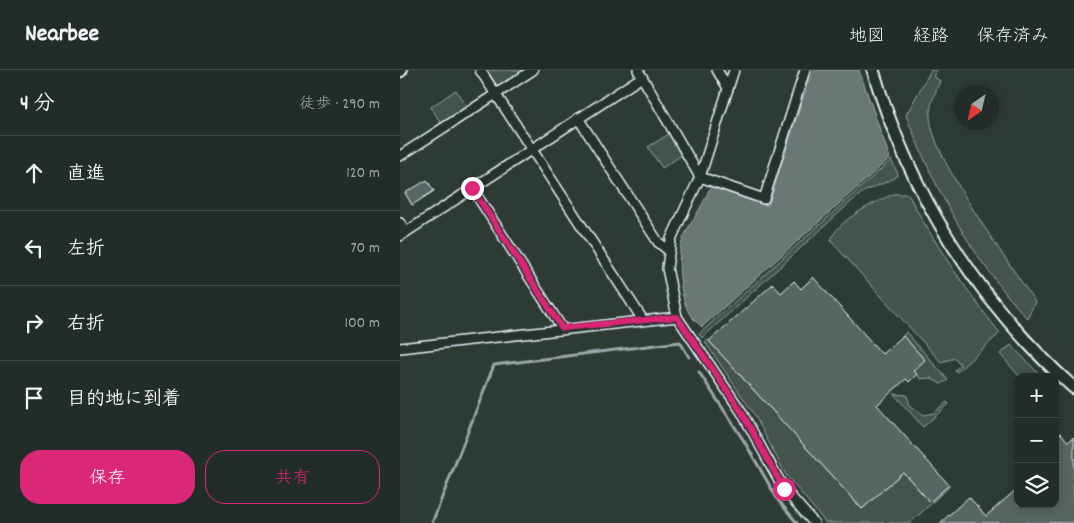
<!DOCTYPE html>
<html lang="ja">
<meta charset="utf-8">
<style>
:root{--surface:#222c28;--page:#2a3430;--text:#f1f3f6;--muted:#a2a7a8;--line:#3f4845;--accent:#db2777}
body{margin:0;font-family:Dekko,"Klee One",sans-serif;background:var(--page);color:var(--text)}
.controls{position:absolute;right:15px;bottom:15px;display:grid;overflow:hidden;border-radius:10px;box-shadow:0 2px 12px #0003}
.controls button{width:45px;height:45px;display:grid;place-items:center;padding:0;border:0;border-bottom:1px solid var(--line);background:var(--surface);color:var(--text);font:25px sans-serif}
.compass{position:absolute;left:554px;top:15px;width:45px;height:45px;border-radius:50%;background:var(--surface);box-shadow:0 2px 12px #0003;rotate:214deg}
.stop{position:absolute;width:15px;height:15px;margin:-11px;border:4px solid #db2777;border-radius:50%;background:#fff}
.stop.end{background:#db2777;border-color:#fff;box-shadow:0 1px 5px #0008}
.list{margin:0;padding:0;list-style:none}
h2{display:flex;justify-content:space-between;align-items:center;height:65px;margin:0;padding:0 20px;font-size:21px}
h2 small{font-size:16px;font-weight:400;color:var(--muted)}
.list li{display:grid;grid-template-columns:32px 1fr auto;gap:15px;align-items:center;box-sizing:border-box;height:75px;padding:0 20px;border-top:1px solid var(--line)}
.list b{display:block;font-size:19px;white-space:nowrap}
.list em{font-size:16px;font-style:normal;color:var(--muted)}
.actions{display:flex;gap:10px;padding:15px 20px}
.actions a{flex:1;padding:11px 0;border:1px solid var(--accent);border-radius:20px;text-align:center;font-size:18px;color:var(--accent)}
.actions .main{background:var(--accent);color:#fff}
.icon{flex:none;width:28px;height:28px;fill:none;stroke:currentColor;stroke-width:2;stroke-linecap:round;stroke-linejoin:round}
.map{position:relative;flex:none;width:674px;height:453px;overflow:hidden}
header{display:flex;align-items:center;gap:30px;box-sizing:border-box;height:70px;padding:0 25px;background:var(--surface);border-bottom:1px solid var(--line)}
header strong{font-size:24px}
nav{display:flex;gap:28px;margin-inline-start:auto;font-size:18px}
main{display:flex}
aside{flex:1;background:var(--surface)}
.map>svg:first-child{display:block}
.green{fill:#45524e;stroke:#96a2a3}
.water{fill:#6b7775;stroke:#9da8a9}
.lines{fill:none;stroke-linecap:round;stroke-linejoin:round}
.stream{stroke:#9da8a9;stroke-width:3}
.building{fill:#596563;stroke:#e8f1f8}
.minor-casing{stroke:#e8f1f8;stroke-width:12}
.tertiary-casing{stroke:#e8f1f8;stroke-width:15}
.minor{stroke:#26332d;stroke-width:9}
.tertiary{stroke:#26332d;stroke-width:11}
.route{stroke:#db2777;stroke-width:6}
</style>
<header>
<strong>Nearbee</strong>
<nav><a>地図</a><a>経路</a><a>保存済み</a></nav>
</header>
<main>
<aside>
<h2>4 分<small>徒歩 · 290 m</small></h2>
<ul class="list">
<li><svg class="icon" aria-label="ahead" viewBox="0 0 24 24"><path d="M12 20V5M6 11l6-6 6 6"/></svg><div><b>直進</b></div><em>120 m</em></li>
<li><svg class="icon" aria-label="left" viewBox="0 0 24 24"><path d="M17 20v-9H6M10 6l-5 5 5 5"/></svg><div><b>左折</b></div><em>70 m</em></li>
<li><svg class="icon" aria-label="right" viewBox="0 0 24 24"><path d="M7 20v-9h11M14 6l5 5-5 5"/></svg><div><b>右折</b></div><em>100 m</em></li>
<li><svg class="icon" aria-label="arrive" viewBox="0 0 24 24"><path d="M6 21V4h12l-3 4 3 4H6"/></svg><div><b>目的地に到着</b></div></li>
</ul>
<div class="actions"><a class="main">保存</a><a>共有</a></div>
</aside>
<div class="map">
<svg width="674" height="453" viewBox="0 0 674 453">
<rect width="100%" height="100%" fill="#2e3b35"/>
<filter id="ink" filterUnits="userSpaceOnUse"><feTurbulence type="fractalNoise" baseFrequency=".02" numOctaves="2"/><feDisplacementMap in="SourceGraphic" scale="10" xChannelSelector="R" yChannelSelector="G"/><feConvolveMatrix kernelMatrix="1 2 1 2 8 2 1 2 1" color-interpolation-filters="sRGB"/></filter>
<g filter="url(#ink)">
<!-- green -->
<g class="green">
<path d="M87,0h37l1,1 -23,15 -6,-2z"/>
<path d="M531,0h6l-4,6 7,5c-4,10 -10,22 -10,33 -2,40 81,151 105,188l-8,16c-55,-60 -92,-128 -121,-203z"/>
<path d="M56,20l11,18 -25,17 -11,-18z"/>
<path d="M269,64l13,21 -20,13 -14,-21z"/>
<path d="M491,90l7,14 -3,4 -32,14 -11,9 -150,137 -3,-4z"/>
<path d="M494,124h14c26,49 57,95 92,139l-43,39 -2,-2 6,-5 -6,-7 -14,4 -110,-121c6,-22 45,-39 63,-47z"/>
<path d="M506,262l42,48 -7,4 -11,-6 -9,1 -8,-8 12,-11 -22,-24z"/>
<path d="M308,270l154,169 41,-37 27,30 19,-17 1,1 -40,37h-84l-40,-48 -32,-61 -49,-72z"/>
<path d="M611,275l31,32h-22l-20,-23z"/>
<path d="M494,324l13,1 3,11 14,9 10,-2 13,-11 2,2 -26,23z"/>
</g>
<!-- water -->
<path class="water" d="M412,0h47l31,88 -188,169c-3,-3 -8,-7 -11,-11 -11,-15 -14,-54 -10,-71 6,-20 21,-36 28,-55l4,-3 55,19z"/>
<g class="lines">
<!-- stream -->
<g class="stream">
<path d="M299,302l45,69 34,59 19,23"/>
<path d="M32,453l62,-158 186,-23 9,15"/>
</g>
</g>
<!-- building -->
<g class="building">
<path d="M27,110l7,11 -22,14 -7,-12z"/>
<path d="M413,207l69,77 21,-18 22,24 -12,11 4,3 -8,8 -3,-3 -29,26 72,80 -19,17 -27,-30 -41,37 -153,-168 64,-57 8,9 13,-12 7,8z"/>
<path d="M661,363l7,9 6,-5v86h-134l29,-26 17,19 32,-28v16h37v-65z"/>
</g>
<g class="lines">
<!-- minor casing -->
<g class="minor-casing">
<g id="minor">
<path d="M80,0l163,250"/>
<path d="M238,0l62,107 64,22 41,-129"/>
<path d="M317,0l11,18"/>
<path d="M334,0l-34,107 -29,62 -4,29 10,49 64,94 43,78 30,34"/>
<path d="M178,48l80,124 10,8"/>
<path d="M0,86l133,-86"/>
<path d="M72,118l90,140"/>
<path d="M0,153l6,9"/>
<path d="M0,166l242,-159"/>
<path d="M0,278l277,-31"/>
</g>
</g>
<!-- tertiary casing -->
<g class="tertiary-casing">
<g id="tertiary">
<path d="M473,0c36,122 106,234 201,318"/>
<path d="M0,1l1,-1"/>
</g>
</g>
<!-- minor -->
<use href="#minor" class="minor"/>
<!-- tertiary -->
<use href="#tertiary" class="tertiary"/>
</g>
</g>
<g class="lines" filter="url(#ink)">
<!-- route -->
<path class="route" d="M72,118l90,140 115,-11 64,94 43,78"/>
</g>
</svg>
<div class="controls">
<button>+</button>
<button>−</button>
<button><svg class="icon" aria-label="layers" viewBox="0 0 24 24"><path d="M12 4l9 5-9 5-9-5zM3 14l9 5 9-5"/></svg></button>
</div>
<svg class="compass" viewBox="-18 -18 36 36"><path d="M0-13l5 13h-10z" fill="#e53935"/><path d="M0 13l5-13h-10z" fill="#a2a7a8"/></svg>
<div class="stop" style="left:384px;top:419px"></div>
<div class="stop end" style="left:72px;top:118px"></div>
</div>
</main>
